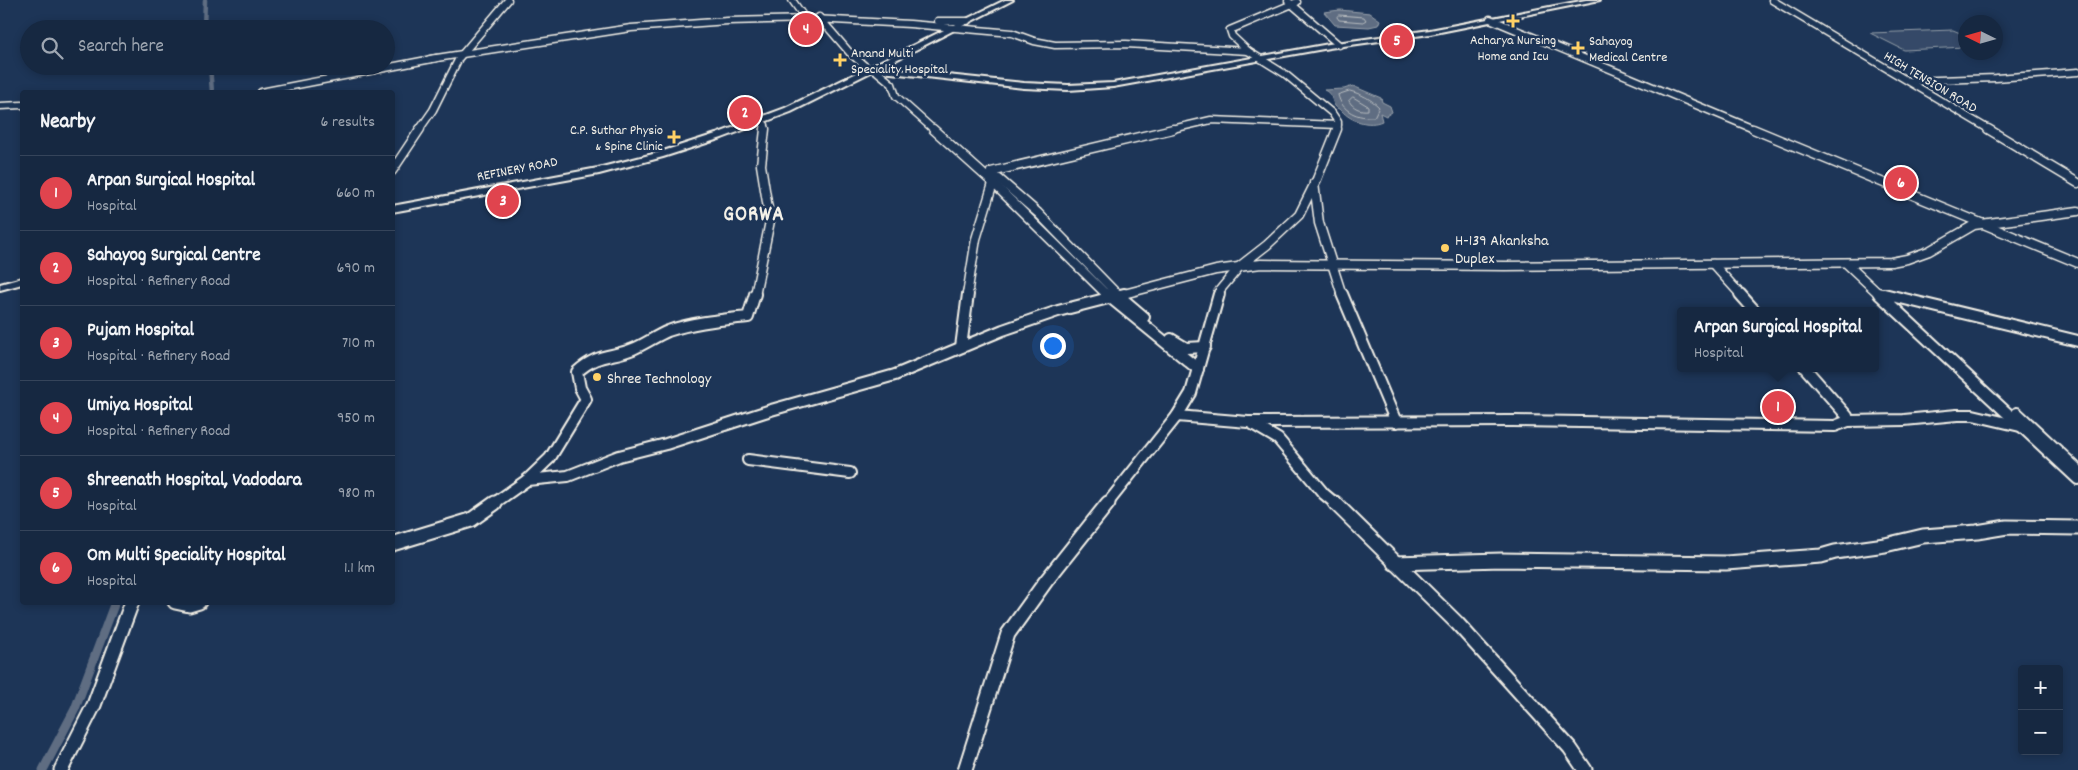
<!DOCTYPE html>
<meta charset="utf-8">
<style>
:root{--surface:#162841;--page:#1f3048;--text:#f1f3f6;--muted:#9ea6b1;--line:#35445a;--accent:#ffd166}
body{margin:0;font-family:Dekko,sans-serif;background:var(--page);color:var(--text)}
.controls{position:absolute;right:15px;bottom:15px;display:grid;overflow:hidden;border-radius:5px;box-shadow:0 2px 8px #0003}
.controls button{width:45px;height:45px;display:grid;place-items:center;padding:0;border:0;border-bottom:1px solid var(--line);background:var(--surface);color:var(--text);font:25px sans-serif}
.compass{position:absolute;left:1958px;top:15px;width:45px;height:45px;border-radius:50%;background:var(--surface);box-shadow:0 2px 8px #0003;rotate:275deg}
.you{position:absolute;left:1052px;top:345px;width:18px;height:18px;margin:-12px;border:4px solid #fff;border-radius:50%;background:#1a73e8;box-shadow:0 0 0 8px #1a73e833}
.badge{display:grid;place-items:center;width:32px;height:32px;border-radius:50%;background:var(--accent);color:#fff;font-size:16px;font-weight:700}
.pin{position:absolute;translate:-50% -50%;border:2px solid #fff;box-shadow:0 1px 5px #0006}
.popup{position:absolute;left:1677px;top:307px;width:202px;height:65px;box-sizing:border-box;display:grid;place-content:center;border-radius:5px;background:var(--surface);filter:drop-shadow(0 1px 4px #0005);font-size:16px;white-space:nowrap;color:var(--muted)}
.popup b{font-size:19px;color:var(--text)}
.popup::after{content:'';position:absolute;left:50%;top:100%;margin-left:-10px;border:10px solid transparent;border-top-color:var(--surface)}
.list{margin:0;padding:0;list-style:none}
h2{display:flex;justify-content:space-between;align-items:center;height:65px;margin:0;padding:0 20px;font-size:21px}
h2 small{font-size:16px;font-weight:400;color:var(--muted)}
.list li{display:grid;grid-template-columns:32px 1fr auto;gap:15px;align-items:center;box-sizing:border-box;height:75px;padding:0 20px;border-top:1px solid var(--line)}
.list b{display:block;font-size:19px;white-space:nowrap}
.list p{margin:0;font-size:16px;white-space:nowrap;color:var(--muted)}
.list em{font-size:16px;font-style:normal;color:var(--muted)}
.icon{flex:none;width:28px;height:28px;fill:none;stroke:currentColor;stroke-width:2;stroke-linecap:round;stroke-linejoin:round}
.map{position:relative;flex:none;width:2078px;height:770px;overflow:hidden}
.search{position:absolute;background:var(--surface);box-shadow:0 2px 8px #0003;left:20px;top:20px;width:375px;height:55px;display:flex;align-items:center;gap:12px;box-sizing:border-box;padding:0 18px;border-radius:28px;color:var(--muted);font-size:19px}
.panel{position:absolute;background:var(--surface);box-shadow:0 2px 8px #0003;left:20px;top:90px;width:375px;height:515px;border-radius:5px}
.map>svg:first-child{display:block}
.green{fill:#354a67;stroke:#949ea8}
.water{fill:#5e6d82;stroke:#9aa2ab}
.lines{fill:none;stroke-linecap:round;stroke-linejoin:round}
.shore{stroke:#b8bcbf;stroke-width:1}
.canal-far1{stroke:#5e6d82;stroke-width:4.5}
.canal{stroke:#5e6d82;stroke-width:9}
.minor-far3-casing{stroke:#f4f1e8;stroke-width:9}
.minor-far2-casing{stroke:#f4f1e8;stroke-width:11}
.minor-far1-casing{stroke:#f4f1e8;stroke-width:14}
.minor-casing{stroke:#f4f1e8;stroke-width:17}
.major-casing{stroke:#f4f1e8;stroke-width:4}
.minor-far3{stroke:#1d3557;stroke-width:6}
.minor-far2{stroke:#1d3557;stroke-width:8}
.minor-far1{stroke:#1d3557;stroke-width:10}
.minor{stroke:#1d3557;stroke-width:13}
.major{fill:#1d3557;fill-rule:evenodd}
.poi-dot{fill:#ffd166;stroke:#1d3557;stroke-width:2}
.labels{text-anchor:middle;stroke-width:5;stroke-linejoin:round;paint-order:stroke}
.far-poi-label{font-size:14px;fill:#f4f1e8;stroke:#1d3557;text-anchor:start}
.far-street-label{font-size:14px;fill:#f4f1e8;stroke:#1d3557}
.poi-label{font-size:16px;fill:#f4f1e8;stroke:#1d3557;text-anchor:start}
.district-label{font-size:21px;font-weight:bold;letter-spacing:1px;fill:#f4f1e8;stroke:#1d3557}
</style>
<div class="map">
<svg width="2078" height="770" viewBox="0 0 2078 770">
<rect width="100%" height="100%" fill="#1d3557"/>
<filter id="ink" filterUnits="userSpaceOnUse"><feTurbulence type="fractalNoise" baseFrequency=".02" numOctaves="2"/><feDisplacementMap in="SourceGraphic" scale="10" xChannelSelector="R" yChannelSelector="G"/><feConvolveMatrix kernelMatrix="1 2 1 2 8 2 1 2 1" color-interpolation-filters="sRGB"/></filter>
<g filter="url(#ink)">
<!-- green -->
<path class="green" d="M1953,30l12,5v12l-61,3 -34,-17z"/>
<!-- water -->
<g class="water">
<path d="M1340,10l30,3 10,7 -2,5 -9,2 -34,-2 -11,-13z"/>
<path d="M1353,86l28,12 1,4 8,4 2,6 -6,4 -6,-3 2,8c-13,6 -31,0 -40,-10 -2,-2 -5,-2 -7,-5 -4,-6 -2,-12 -11,-16l20,-1z"/>
</g>
<g class="lines">
<!-- shore -->
<g class="shore">
<path d="M1339,15l25,2 2,3 -3,2 -24,-2 -2,-3z"/>
<path d="M1350,91c11,3 21,8 29,16l-5,10c-16,1 -32,-5 -36,-22z"/>
<path d="M1353,97l15,9v4c-8,1 -15,-2 -19,-9z"/>
</g>
<!-- canal-far1 -->
<g class="canal-far1">
<path d="M204,29l1,-29"/>
<path d="M210,66l2,26"/>
</g>
<!-- canal -->
<path class="canal" d="M43,770l32,-61 40,-107"/>
<!-- minor-far3 casing -->
<g class="minor-far3-casing">
<g id="minor-far3">
<path d="M792,0l12,17"/>
<path d="M1772,0l218,130"/>
<path d="M1288,1l51,44"/>
<path d="M819,17l31,36 16,14"/>
<path d="M1490,19l266,111"/>
<path d="M938,21h29"/>
<path d="M1248,51l-16,-15 -2,-6 67,-28"/>
<path d="M430,59l201,-31 97,-7 86,-2 96,5 102,9 22,8 21,4 71,-1 122,7 37,23 47,39 6,9 -1,8"/>
<path d="M874,69l18,15 4,12 38,34"/>
<path d="M1909,81l87,-3 82,-6"/>
<path d="M261,92l176,-34"/>
<path d="M0,106l22,-1"/>
<path d="M757,119l8,6 -1,5"/>
<path d="M419,130l14,-20 26,-52 49,-58"/>
<path d="M1168,130l43,-10 127,5"/>
</g>
</g>
<!-- minor-far2 casing -->
<g class="minor-far2-casing">
<g id="minor-far2">
<path d="M933,129l59,53 115,113"/>
<path d="M1753,129l325,134"/>
<path d="M1988,129l90,54"/>
<path d="M392,171l28,-42"/>
<path d="M991,172l182,-43"/>
<path d="M999,179l39,34 80,82"/>
<path d="M1314,183l5,40 23,72"/>
<path d="M1713,264l28,31"/>
<path d="M1847,264l33,31"/>
<path d="M1877,292l12,3"/>
<path d="M755,295l15,-74 -9,-56 4,-36"/>
<path d="M967,295l9,-56 19,-62"/>
<path d="M1120,295l96,-25 45,-6 244,2 386,-4 16,-3 22,-8 45,-26 104,-14"/>
<path d="M1219,295l1,-5 20,-24 27,-21 32,-30 18,-36 20,-50"/>
</g>
</g>
<!-- minor-far1 casing -->
<g class="minor-far1-casing">
<g id="minor-far1">
<path d="M1106,294l92,75"/>
<path d="M1117,294l27,23"/>
<path d="M1342,294l54,128"/>
<path d="M1740,294l15,17"/>
<path d="M1879,294l199,185"/>
<path d="M1884,294l194,47"/>
<path d="M1171,339l15,9 19,-1"/>
<path d="M961,347l7,-53"/>
<path d="M1805,368l42,48 1,5"/>
<path d="M2017,413l61,57"/>
<path d="M1177,416l71,6 264,-1 323,5 13,-5 56,-1 53,-5h16l47,11"/>
<path d="M1249,422l29,17 46,55 12,10"/>
<path d="M748,460l102,13"/>
<path d="M527,480l41,-4 51,-20 47,-12 105,-34 124,-35 108,-45 55,-19 66,-17"/>
<path d="M493,504l34,-24 23,-22 36,-59 -6,-11 -3,-16c21,-19 33,-14 56,-23 12,-5 23,-13 35,-18 26,-9 53,-11 80,-14l7,-23"/>
<path d="M1107,504l70,-88 14,-23 28,-99"/>
</g>
</g>
<!-- minor casing -->
<g class="minor-casing">
<g id="minor">
<path d="M1335,503l122,120 113,125 15,22"/>
<path d="M392,544l79,-24 24,-17"/>
<path d="M1394,563l108,-3 224,3 95,-7 14,-4 50,-7 38,-9 54,-4 30,-5 71,1"/>
<path d="M175,602l14,3 10,-3"/>
<path d="M61,770l33,-65 38,-103"/>
<path d="M965,770l43,-136 38,-53 62,-78"/>
</g>
</g>
<!-- major casing -->
<g class="major-casing">
<g id="major">
<path d="M1005,0h8l-133,68 144,15 44,2 45,-2 216,-39 101,-14 156,-30h14l-170,34 -101,14 -216,39 -45,3 -44,-2 -151,-17 -82,41 -69,26 -59,19 -64,17 -207,38v-6l206,-38 59,-15 59,-19 69,-26 80,-39 -3,-2 1,-2 8,1z"/>
<path d="M22,278v6l-22,6v-6z"/>
</g>
</g>
<!-- minor-far3 -->
<use href="#minor-far3" class="minor-far3"/>
<!-- minor-far2 -->
<use href="#minor-far2" class="minor-far2"/>
<!-- minor-far1 -->
<use href="#minor-far1" class="minor-far1"/>
<!-- minor -->
<use href="#minor" class="minor"/>
<!-- major -->
<use href="#major" class="major"/>
</g>
</g>
<!-- markers -->
<g class="poi-dot">
<path d="M1510.5 13.5h5v5h5v5h-5v5h-5v-5h-5v-5h5z"/>
<path d="M1575.5 40.5h5v5h5v5h-5v5h-5v-5h-5v-5h5z"/>
<path d="M837.5 52.5h5v5h5v5h-5v5h-5v-5h-5v-5h5z"/>
<path d="M671.5 129.5h5v5h5v5h-5v5h-5v-5h-5v-5h5z"/>
<circle cx="1445" cy="248" r="5"/>
<circle cx="597" cy="377" r="5"/>
</g>
<g class="labels">
<!-- far-poi labels -->
<g class="far-poi-label">
<text x="1513" y="44" text-anchor="middle">Acharya Nursing<tspan x="1513" dy="16">Home and Icu</tspan></text>
<text x="1589" y="45">Sahayog<tspan x="1589" dy="16">Medical Centre</tspan></text>
<text x="851" y="57">Anand Multi<tspan x="851" dy="16">Speciality Hospital</tspan></text>
<text x="663" y="134" text-anchor="end">C.P. Suthar Physio<tspan x="663" dy="16">&amp; Spine Clinic</tspan></text>
</g>
<!-- far-street labels -->
<g class="far-street-label">
<text transform="translate(1931 81) rotate(31)" y="5">HIGH TENSION ROAD</text>
<text transform="translate(517 168) rotate(-11)" y="5">REFINERY ROAD</text>
</g>
<!-- poi labels -->
<g class="poi-label">
<text x="1455" y="245">H-139 Akanksha<tspan x="1455" dy="18">Duplex</tspan></text>
<text x="607" y="383">Shree Technology</text>
</g>
<!-- district labels -->
<g class="district-label">
<text x="754" y="220">GORWA</text>
</g>
</g>
</svg>
<div class="controls">
<button>+</button>
<button>−</button>
</div>
<svg class="compass" viewBox="-18 -18 36 36"><path d="M0-13l5 13h-10z" fill="#e53935"/><path d="M0 13l5-13h-10z" fill="#9ea6b1"/></svg>
<div class="you"></div>
<div class="pin badge" style="left:1778px;top:407px;background:#e0444e">1</div>
<div class="popup"><b>Arpan Surgical Hospital</b>Hospital</div>
<div class="pin badge" style="left:745px;top:113px;background:#e0444e">2</div>
<div class="pin badge" style="left:503px;top:201px;background:#e0444e">3</div>
<div class="pin badge" style="left:806px;top:29px;background:#e0444e">4</div>
<div class="pin badge" style="left:1397px;top:41px;background:#e0444e">5</div>
<div class="pin badge" style="left:1901px;top:183px;background:#e0444e">6</div>
<div class="search"><svg class="icon" aria-label="search" viewBox="0 0 24 24"><circle cx="10" cy="10" r="6"/><path d="M15 15l6 6"/></svg>Search here</div>
<section class="panel">
<h2>Nearby<small>6 results</small></h2>
<ul class="list">
<li><span class="badge" style="background:#e0444e">1</span><div><b>Arpan Surgical Hospital</b><p>Hospital</p></div><em>660 m</em></li>
<li><span class="badge" style="background:#e0444e">2</span><div><b>Sahayog Surgical Centre</b><p>Hospital · Refinery Road</p></div><em>690 m</em></li>
<li><span class="badge" style="background:#e0444e">3</span><div><b>Pujam Hospital</b><p>Hospital · Refinery Road</p></div><em>710 m</em></li>
<li><span class="badge" style="background:#e0444e">4</span><div><b>Umiya Hospital</b><p>Hospital · Refinery Road</p></div><em>950 m</em></li>
<li><span class="badge" style="background:#e0444e">5</span><div><b>Shreenath Hospital, Vadodara</b><p>Hospital</p></div><em>980 m</em></li>
<li><span class="badge" style="background:#e0444e">6</span><div><b>Om Multi Speciality Hospital</b><p>Hospital</p></div><em>1.1 km</em></li>
</ul>
</section>
</div>
